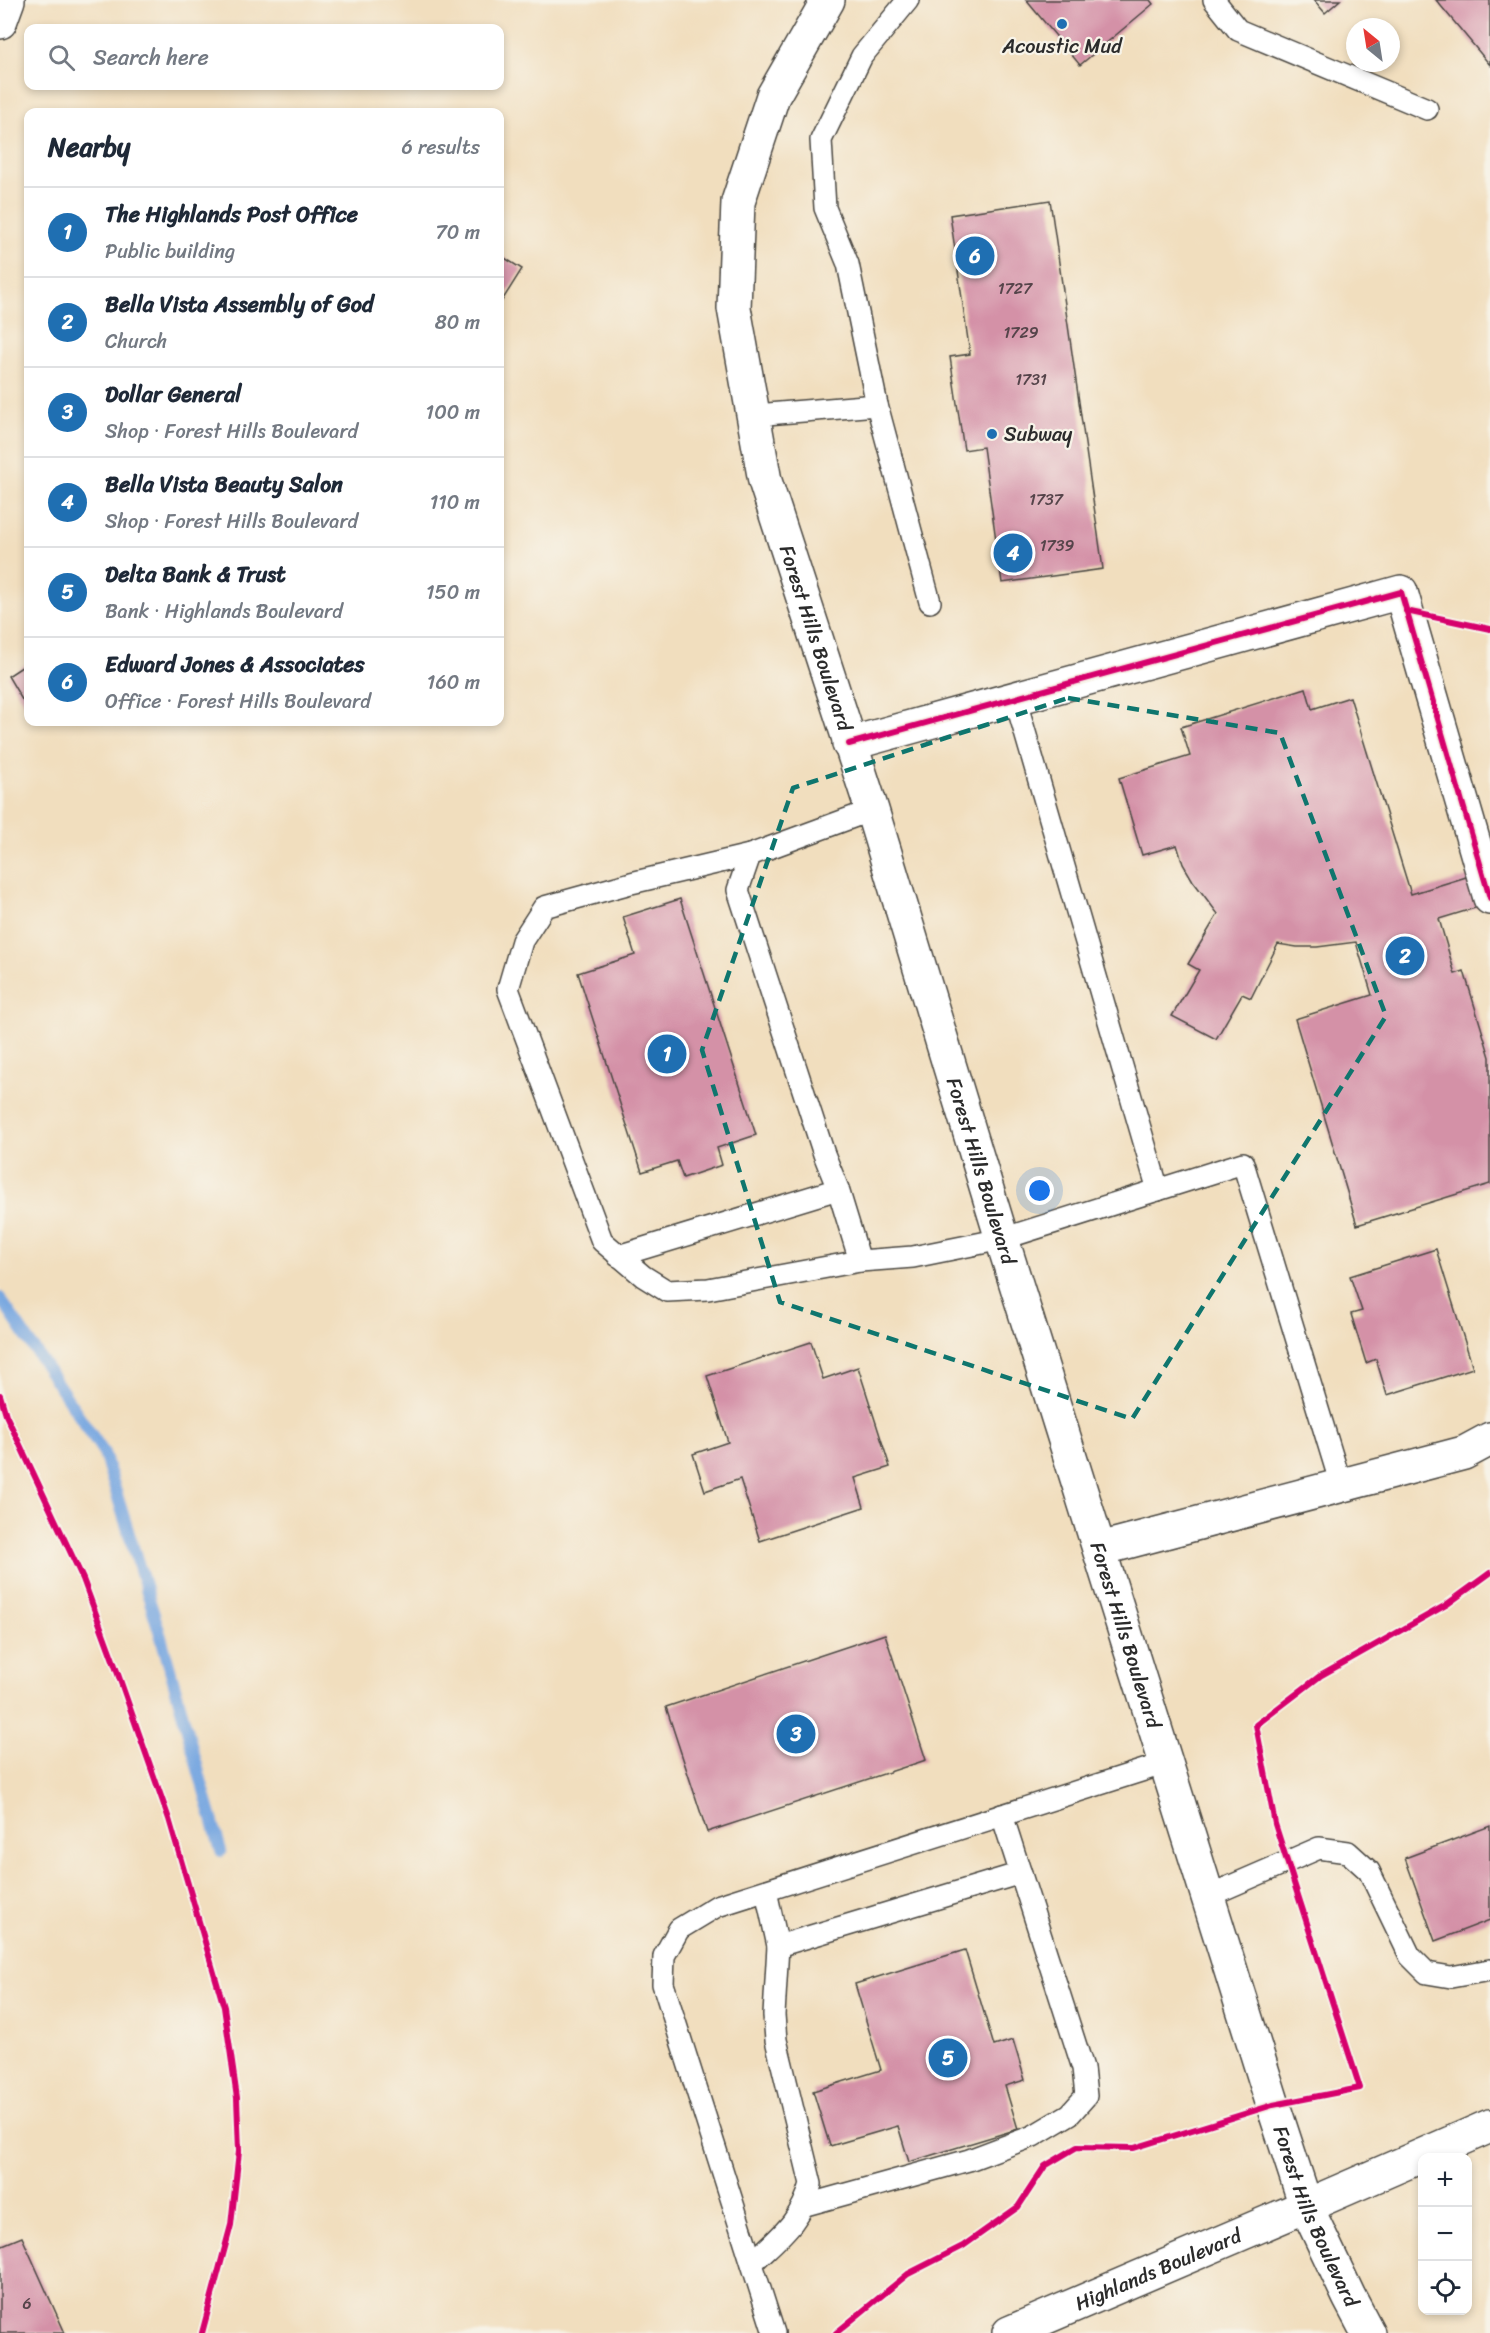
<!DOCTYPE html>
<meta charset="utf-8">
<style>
:root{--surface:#fff;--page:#f6f6f7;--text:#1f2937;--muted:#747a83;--line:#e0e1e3;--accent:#1f6fb2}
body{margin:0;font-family:Sriracha,sans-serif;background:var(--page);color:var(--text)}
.controls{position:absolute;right:18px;bottom:18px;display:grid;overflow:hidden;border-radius:12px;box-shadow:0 3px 9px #0003}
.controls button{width:54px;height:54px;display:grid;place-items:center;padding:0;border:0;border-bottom:2px solid var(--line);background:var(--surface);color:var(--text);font:30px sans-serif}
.compass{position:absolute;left:1346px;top:18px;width:54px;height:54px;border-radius:50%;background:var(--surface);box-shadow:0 3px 9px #0003;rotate:330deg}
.you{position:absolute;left:1040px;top:1191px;width:21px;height:21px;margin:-15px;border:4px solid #fff;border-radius:50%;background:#1a73e8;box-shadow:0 0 0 9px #1a73e833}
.badge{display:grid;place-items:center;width:39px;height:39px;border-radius:50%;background:var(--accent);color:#fff;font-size:20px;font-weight:700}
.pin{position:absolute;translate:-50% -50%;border:3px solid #fff;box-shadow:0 2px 6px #0006}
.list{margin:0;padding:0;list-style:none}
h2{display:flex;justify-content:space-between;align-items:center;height:78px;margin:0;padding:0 24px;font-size:26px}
h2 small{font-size:20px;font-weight:400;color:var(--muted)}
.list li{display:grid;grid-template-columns:39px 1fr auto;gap:18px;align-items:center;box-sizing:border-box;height:90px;padding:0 24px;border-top:2px solid var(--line)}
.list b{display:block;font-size:22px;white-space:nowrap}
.list p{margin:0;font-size:20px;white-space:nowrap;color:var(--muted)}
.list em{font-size:20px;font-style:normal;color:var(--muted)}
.icon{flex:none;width:33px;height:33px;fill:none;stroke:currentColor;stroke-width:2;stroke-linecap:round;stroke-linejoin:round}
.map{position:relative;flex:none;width:1490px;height:2333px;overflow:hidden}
.search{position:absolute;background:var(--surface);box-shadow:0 3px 9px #0003;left:24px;top:24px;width:480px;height:66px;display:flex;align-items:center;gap:15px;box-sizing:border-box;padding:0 21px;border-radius:12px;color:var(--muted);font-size:22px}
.panel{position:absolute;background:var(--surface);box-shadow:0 3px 9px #0003;left:24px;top:108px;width:480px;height:618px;border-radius:12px}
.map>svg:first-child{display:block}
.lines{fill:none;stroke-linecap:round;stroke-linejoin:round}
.stream{stroke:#76a6e0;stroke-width:12}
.building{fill:#d491a7}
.service-casing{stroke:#494641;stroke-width:24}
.minor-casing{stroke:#494641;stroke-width:36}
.tertiary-casing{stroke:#494641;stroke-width:36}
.secondary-casing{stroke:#494641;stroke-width:36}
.service{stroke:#fff;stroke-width:21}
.minor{stroke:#fff;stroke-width:33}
.tertiary{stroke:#fff;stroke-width:33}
.secondary{stroke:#fff;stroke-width:33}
.cycleway-casing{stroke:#f7f3e8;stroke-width:10}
.cycleway{stroke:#d6006c;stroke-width:6}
.marked{fill:none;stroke:#0f766e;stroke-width:4.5;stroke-dasharray:12 8;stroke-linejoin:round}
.poi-dot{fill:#1f6fb2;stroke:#f7f3e8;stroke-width:2}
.labels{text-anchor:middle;stroke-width:4.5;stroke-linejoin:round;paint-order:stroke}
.number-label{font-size:16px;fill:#55444a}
.poi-label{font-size:20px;fill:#2b2b2b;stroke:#f7f3e8}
.street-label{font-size:20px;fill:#2b2b2b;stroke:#f7f3e8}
</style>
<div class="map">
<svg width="1490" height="2333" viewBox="0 0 1490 2333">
<rect width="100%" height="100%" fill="#f7f3e8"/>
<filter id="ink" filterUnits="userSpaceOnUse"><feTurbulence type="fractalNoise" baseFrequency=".0167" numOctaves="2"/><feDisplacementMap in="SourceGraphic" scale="12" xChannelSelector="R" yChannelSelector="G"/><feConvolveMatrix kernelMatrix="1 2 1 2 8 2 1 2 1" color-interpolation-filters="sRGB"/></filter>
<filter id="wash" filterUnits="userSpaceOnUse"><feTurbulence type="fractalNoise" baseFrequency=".008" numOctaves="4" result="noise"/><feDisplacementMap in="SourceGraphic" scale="24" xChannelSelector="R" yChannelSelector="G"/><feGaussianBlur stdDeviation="1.35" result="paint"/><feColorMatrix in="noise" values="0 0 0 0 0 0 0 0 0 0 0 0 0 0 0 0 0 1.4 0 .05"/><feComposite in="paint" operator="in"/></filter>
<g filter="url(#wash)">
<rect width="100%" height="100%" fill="#f1debe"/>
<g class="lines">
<!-- stream -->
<path class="stream" d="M0,1298l104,155 57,184 60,214"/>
</g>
<g id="blocks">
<!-- building -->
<g class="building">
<path d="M1026,0h124l3,4 -73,61z"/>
<path d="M1314,0h26l-15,13z"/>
<path d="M1436,0h54v65z"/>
<path d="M1050,200l53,369 -101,14 -19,-136 -19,3 -14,-93 20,-3 -20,-139z"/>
<path d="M500,255l22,14 -22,35z"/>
<path d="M28,663v47l-20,-34z"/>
<path d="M1306,688l6,21 38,-12 61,197 65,-20 9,31 -46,14 16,55 9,-3 26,86v127l-133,41 -62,-206 77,-24 -16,-53 -39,5h-20l-19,-3 -27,54 -9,-4 -26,45 -44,-23 27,-46 -11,-6 30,-50 -25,-33 -10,-17 -6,-19 -35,10 -23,-77 71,-22 -9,-29z"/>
<path d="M680,899l76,236 -39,13 5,17 -39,13 -6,-17 -35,11 -64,-199 57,-18 -12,-38z"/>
<path d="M1436,1249l37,119 -86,27 -11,-36 -10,4 -15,-49 11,-3 -12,-35z"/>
<path d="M811,1342l12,37 35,-12 32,100 -35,11 9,29 -104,34 -20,-62 -35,12 -12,-37 35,-12 -21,-66z"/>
<path d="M885,1634l41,126 -219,72 -41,-125z"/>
<path d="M1490,1826v94l-55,21 -30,-83z"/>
<path d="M965,1950l29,96 19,-6 12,40 -20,6 13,43 -109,33 -11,-36 -68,20 -17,-55 68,-21 -26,-86z"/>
<path d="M22,2237l43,96h-65v-87z"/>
</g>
</g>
</g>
<g filter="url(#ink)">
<use href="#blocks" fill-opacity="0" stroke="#494641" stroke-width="1.5"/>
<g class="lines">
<!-- service casing -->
<g class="service-casing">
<g id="service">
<path d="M1214,0l24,30 189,79"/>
<path d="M877,405l-29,-141 -23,-56 -4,-68 41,-84 46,-56"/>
<path d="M754,415l123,-10 53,197"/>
<path d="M1015,698l143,492"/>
<path d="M872,810l-122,45 -12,35 86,264 14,35 22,72 53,-4 89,-18 241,-76 98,322"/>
<path d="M750,855l-119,28 -87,24 -22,34 -14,48 94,252 41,35 24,15 41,-2 152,-28"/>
<path d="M618,1256l220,-67"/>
<path d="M1208,1896l111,-48 29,4 21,19 41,85 17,17 24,4 39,-7"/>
<path d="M778,1946l243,-73"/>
<path d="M806,2205l163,-45 64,-24 37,-22 16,-18 -3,-28 -81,-253"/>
<path d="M752,2263c27,-26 49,-41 59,-79l-35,-144 -2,-25 4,-69 -12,-55"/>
<path d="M774,2333l-111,-349 1,-28 15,-27 38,-23 449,-143"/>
</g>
</g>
<!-- minor casing -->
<g class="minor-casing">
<g id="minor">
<path d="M0,22l8,-22"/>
<path d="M849,744l552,-152 89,306"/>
<path d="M1100,1549l364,-96 26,-14"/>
</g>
</g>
<!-- tertiary casing -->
<g class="tertiary-casing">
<g id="tertiary">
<path id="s1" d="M1009,2333l297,-127"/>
</g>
</g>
<!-- secondary casing -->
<g class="secondary-casing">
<g id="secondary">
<path id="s2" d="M828,0l-55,96 -35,106 -4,106 31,173 107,329 130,429 271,866 33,101 43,91 19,36"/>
<path d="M1306,2206l184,-80"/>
</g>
</g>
<!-- service -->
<use href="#service" class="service"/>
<!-- minor -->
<use href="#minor" class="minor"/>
<!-- tertiary -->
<use href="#tertiary" class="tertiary"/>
<!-- secondary -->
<use href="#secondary" class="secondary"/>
<!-- cycleway casing -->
<g class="cycleway-casing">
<g id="cycleway">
<path d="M1406,611l84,18"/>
<path d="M849,744l552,-152 89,306"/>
<path d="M0,1395l6,20 77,164 30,81 56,159 55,188 13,91 2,53 -8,74 -29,108"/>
<path d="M836,2333l72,-59 55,-28 55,-39 27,-41 32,-19 57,1 139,-43 87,-17 -85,-264 -19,-99 64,-49 126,-71 44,-32"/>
</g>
</g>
<!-- cycleway -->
<use href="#cycleway" class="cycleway"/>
</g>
</g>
<!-- marked area -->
<path class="marked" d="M1068,698l212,35 106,283 -254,403 -352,-117 -78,-252 91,-262z"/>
<!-- markers -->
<g class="poi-dot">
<circle cx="1062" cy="24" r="6"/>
<circle cx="992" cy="434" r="6"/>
</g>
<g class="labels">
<!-- number labels -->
<g class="number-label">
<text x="1015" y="294">1727</text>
<text x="1021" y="338">1729</text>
<text x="1031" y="385">1731</text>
<text x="1046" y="505">1737</text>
<text x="1057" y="551">1739</text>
<text x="27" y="2309">6</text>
</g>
<!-- poi labels -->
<g class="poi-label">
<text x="1062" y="53">Acoustic Mud</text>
<text x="1004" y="441" text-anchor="start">Subway</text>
</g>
<!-- street labels -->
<g class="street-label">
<text dy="7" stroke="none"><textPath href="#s2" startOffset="669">Forest Hills Boulevard</textPath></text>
<text dy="7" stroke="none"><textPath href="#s2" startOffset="1227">Forest Hills Boulevard</textPath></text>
<text dy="7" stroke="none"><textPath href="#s2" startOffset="1713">Forest Hills Boulevard</textPath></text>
<text dy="7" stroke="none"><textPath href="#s2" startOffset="2325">Forest Hills Boulevard</textPath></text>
<text dy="7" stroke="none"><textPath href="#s1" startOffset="162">Highlands Boulevard</textPath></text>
</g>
</g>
</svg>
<div class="controls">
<button>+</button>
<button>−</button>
<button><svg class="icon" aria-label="locate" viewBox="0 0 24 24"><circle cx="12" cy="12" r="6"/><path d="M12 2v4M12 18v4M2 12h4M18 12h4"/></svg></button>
</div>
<svg class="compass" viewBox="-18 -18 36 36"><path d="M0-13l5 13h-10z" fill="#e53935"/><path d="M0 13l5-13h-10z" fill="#747a83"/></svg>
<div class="you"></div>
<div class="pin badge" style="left:667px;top:1054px">1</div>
<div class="pin badge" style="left:1405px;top:956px">2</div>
<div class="pin badge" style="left:796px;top:1734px">3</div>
<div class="pin badge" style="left:1013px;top:553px">4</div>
<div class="pin badge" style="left:948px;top:2058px">5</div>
<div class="pin badge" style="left:975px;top:256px">6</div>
<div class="search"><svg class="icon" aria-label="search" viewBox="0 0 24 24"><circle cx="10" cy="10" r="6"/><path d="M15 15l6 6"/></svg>Search here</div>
<section class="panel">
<h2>Nearby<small>6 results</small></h2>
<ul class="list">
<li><span class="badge">1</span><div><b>The Highlands Post Office</b><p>Public building</p></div><em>70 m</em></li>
<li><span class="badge">2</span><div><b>Bella Vista Assembly of God</b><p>Church</p></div><em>80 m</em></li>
<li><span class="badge">3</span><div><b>Dollar General</b><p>Shop · Forest Hills Boulevard</p></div><em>100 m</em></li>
<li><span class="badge">4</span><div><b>Bella Vista Beauty Salon</b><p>Shop · Forest Hills Boulevard</p></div><em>110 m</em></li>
<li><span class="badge">5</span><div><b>Delta Bank &amp; Trust</b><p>Bank · Highlands Boulevard</p></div><em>150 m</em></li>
<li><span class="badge">6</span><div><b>Edward Jones &amp; Associates</b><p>Office · Forest Hills Boulevard</p></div><em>160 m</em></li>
</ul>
</section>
</div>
